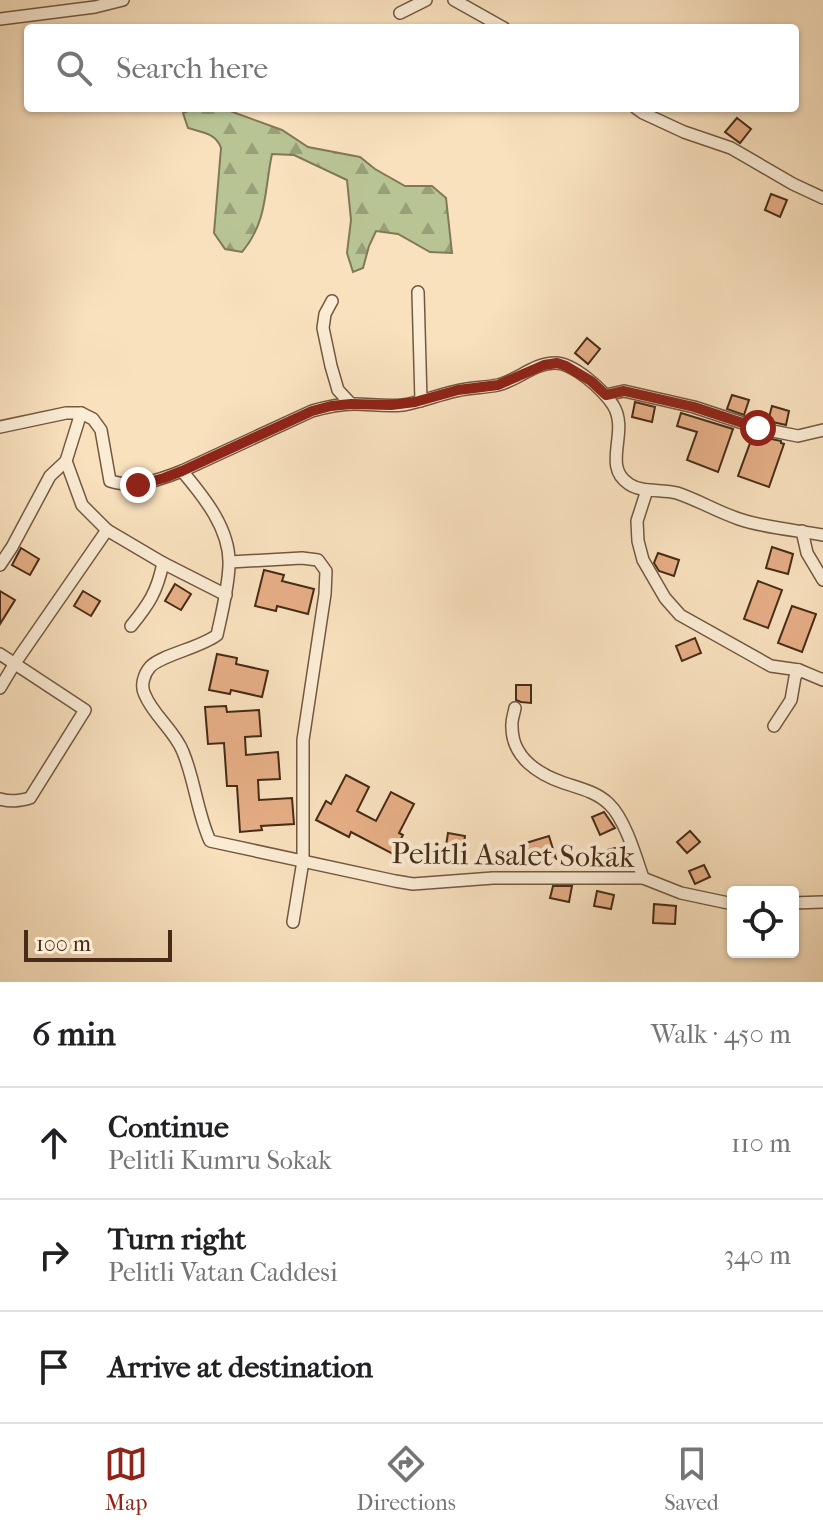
<!DOCTYPE html>
<meta charset="utf-8">
<style>
:root{--surface:#fff;--page:#f6f6f6;--text:#202124;--muted:#757577;--line:#e0e0e0;--accent:#8f2418}
body{margin:0;font-family:"IM FELL French Canon",serif;background:var(--page);color:var(--text)}
.controls{position:absolute;right:24px;bottom:24px;display:grid;overflow:hidden;border-radius:8px;box-shadow:0 2px 6px #0004}
.controls button{width:72px;height:72px;display:grid;place-items:center;padding:0;border:0;border-bottom:2px solid var(--line);background:var(--surface);color:var(--text);font:40px sans-serif}
.scale{position:absolute;left:24px;bottom:20px;width:148px;box-sizing:border-box;padding-left:8px;border:4px solid #462b16;border-top:0;font-size:22px;line-height:28px;white-space:nowrap;color:#462b16;-webkit-text-stroke:6px #fbecd5;paint-order:stroke}
.stop{position:absolute;width:24px;height:24px;margin:-18px;border:6px solid #8f2418;border-radius:50%;background:#fff}
.stop.end{background:#8f2418;border-color:#fff;box-shadow:0 2px 8px #0008}
.list{margin:0;padding:0;list-style:none}
h2{display:flex;justify-content:space-between;align-items:center;height:104px;margin:0;padding:0 32px;font-size:34px}
h2 small{font-size:26px;font-weight:400;color:var(--muted)}
.list li{display:grid;grid-template-columns:52px 1fr auto;gap:24px;align-items:center;box-sizing:border-box;height:112px;padding:0 32px;border-top:2px solid var(--line)}
.list b{display:block;font-size:30px;white-space:nowrap}
.list p{margin:0;font-size:26px;white-space:nowrap;color:var(--muted)}
.list em{font-size:26px;font-style:normal;color:var(--muted)}
.icon{flex:none;width:44px;height:44px;fill:none;stroke:currentColor;stroke-width:2;stroke-linecap:round;stroke-linejoin:round}
.map{position:relative;flex:none;width:823px;height:982px;overflow:hidden}
.search{position:absolute;background:var(--surface);box-shadow:0 2px 6px #0004;left:24px;right:24px;top:24px;height:88px;display:flex;align-items:center;gap:20px;box-sizing:border-box;padding:0 28px;border-radius:8px;color:var(--muted);font-size:30px}
.sheet{height:440px;background:var(--surface)}
nav{display:flex;justify-content:space-around;align-items:center;box-sizing:border-box;height:112px;border-top:2px solid var(--line);background:var(--surface);font-size:22px;color:var(--muted)}
nav a{display:grid;justify-items:center;gap:4px}
nav .on{color:var(--accent)}
.map>svg:first-child{display:block}
.forest{fill:url(#forest-firs);stroke:#807856;stroke-width:2}
.building{fill:#e6ae86;stroke:#462b16;stroke-width:2}
.lines{fill:none;stroke-linecap:round;stroke-linejoin:round}
.minor-casing{stroke:#735840;stroke-width:14}
.minor{stroke:#fbecd5;stroke-width:11}
.route{stroke:#8f2418;stroke-width:10}
.labels{text-anchor:middle;stroke-width:8;stroke-linejoin:round;paint-order:stroke}
.street-label{font-size:30px;fill:#462b16;stroke:#fbecd5}
</style>
<div class="map">
<svg width="823" height="982" viewBox="0 0 823 982">
<defs>
<pattern id="forest-firs" width="22" height="20" patternUnits="userSpaceOnUse" patternTransform="scale(2)"><rect width="22" height="20" fill="#b9c495"/><path d="M5 1l3.5 6h-7zM16 11l3.5 6h-7z" fill="#989f79"/></pattern>
</defs>
<rect width="100%" height="100%" fill="#f9e1be"/>
<filter id="stains"><feTurbulence type="fractalNoise" baseFrequency=".0025" numOctaves="4"/><feColorMatrix values="0 0 0 0 .2 0 0 0 0 .09 0 0 0 0 .02 0 0 0 .5 -.17"/></filter>
<radialGradient id="worn" r=".72"><stop offset=".6" stop-color="#630" stop-opacity="0"/><stop offset="1" stop-color="#630" stop-opacity=".3"/></radialGradient>
<!-- forest -->
<path class="forest" d="M195,108h27l60,22 26,17 52,10 15,12 30,17h27l14,12 6,55 -22,-1 -32,-18 -22,-3 -7,15 -6,22 -10,4 -6,-19 4,-33 -4,-40 -53,-25 -22,-1c-8,37 -4,67 -30,98l-17,-3 -11,-16 7,-85c-5,-15 -20,-16 -33,-20l-5,-15z"/>
<!-- building -->
<g class="building">
<path d="M737,118l14,11 -11,14 -15,-11z"/>
<path d="M771,194l16,6 -7,17 -15,-7z"/>
<path d="M587,338l13,11 -12,15 -13,-11z"/>
<path d="M732,395l17,5 -5,15 -17,-6z"/>
<path d="M635,402l20,5 -3,15 -20,-5z"/>
<path d="M772,406l17,5 -3,14 -18,-4z"/>
<path d="M681,413l52,16 -15,43 -31,-12 10,-28 -20,-6z"/>
<path d="M753,435l28,6v2l3,1 -15,43 -31,-11z"/>
<path d="M772,547l21,7 -5,20 -22,-6z"/>
<path d="M21,548l18,11 -9,16 -18,-10z"/>
<path d="M658,553l21,7 -5,16 -15,-5 -5,-8z"/>
<path d="M264,570l20,5 -2,6 32,8 -6,25 -31,-8 -1,5 -21,-5z"/>
<path d="M758,581l24,9 -14,38 -24,-9z"/>
<path d="M175,584l16,10 -10,16 -16,-9z"/>
<path d="M0,591l15,9 -15,24z"/>
<path d="M83,591l17,10 -9,15 -17,-10z"/>
<path d="M792,606l24,8 -14,38 -24,-9z"/>
<path d="M695,638l6,15 -19,8 -6,-15z"/>
<path d="M217,654l20,4 -1,6 32,7 -6,26 -31,-7 -1,4 -21,-4z"/>
<path d="M516,685h15v18l-10,-1 -5,-2z"/>
<path d="M226,706l1,6 32,-2 2,26 -16,1 1,18 32,-3 2,27 -22,1 1,20 33,-2 2,26 -33,2 1,4 -22,2 -3,-46h-10l-3,-43 -16,1 -3,-37z"/>
<path d="M346,775l23,12 -12,24 19,10 15,-29 23,12 -15,29 4,2 -10,19 -42,-22 -2,5 -33,-17 10,-19 5,3z"/>
<path d="M604,812l11,16 -15,7 -8,-18z"/>
<path d="M690,831l10,11 -13,11 -10,-11z"/>
<path d="M448,833l17,3 -3,19 -17,-3z"/>
<path d="M549,836l7,23 -24,7 -6,-23z"/>
<path d="M623,846l6,18 -20,5 -5,-18z"/>
<path d="M704,865l6,12 -15,7 -6,-13z"/>
<path d="M553,886h19l-3,16 -19,-4z"/>
<path d="M597,891l17,4 -3,14 -17,-3z"/>
<path d="M654,904l22,2 -1,18 -22,-1z"/>
</g>
<g class="lines">
<!-- minor casing -->
<g class="minor-casing">
<g id="minor">
<path d="M454,0l50,28"/>
<path d="M400,13l26,-13"/>
<path d="M0,19l95,-12 28,-7"/>
<path d="M636,108l7,5 41,19 47,16 62,36 30,14"/>
<path d="M418,292l3,109"/>
<path d="M332,301l-7,13 -2,14 8,38 7,24 13,14"/>
<path d="M606,395l18,-4 70,16 64,21 40,8 25,-6"/>
<path d="M0,427l66,-14h15l12,6 8,11 9,51c25,8 49,-1 72,-10l130,-60c14,-4 27,-7 42,-7 16,0 32,3 49,1 18,-3 35,-10 53,-14 14,-4 28,-3 42,-6 20,-5 36,-22 57,-22 19,0 48,27 58,42 17,27 -12,61 16,79 13,9 33,5 48,9 21,7 41,19 62,26 26,9 57,11 84,16"/>
<path d="M66,461l16,44 25,25"/>
<path d="M182,471c22,26 49,59 47,95 -1,23 -7,46 -12,69 -17,13 -56,20 -67,32 -6,7 -10,19 -5,28 8,20 30,36 38,57 12,29 14,60 27,89l185,40 18,3 80,-6h150l38,15 52,11"/>
<path d="M647,490l-10,31 1,20 5,19 22,38 15,17 91,51 28,4"/>
<path d="M802,531l5,22 16,27"/>
<path d="M230,562l72,-4 16,2 8,11 -1,23 -22,146v121l-10,61"/>
<path d="M0,565l12,-18 38,-71 16,-15 15,-48"/>
<path d="M131,626c18,-22 26,-34 32,-63"/>
<path d="M0,654l85,56 -55,88c-11,3 -19,4 -30,1"/>
<path d="M0,688l15,-25 92,-133 56,33 63,32"/>
<path d="M515,708c-1,6 -4,13 -3,19 0,30 26,47 52,56 15,5 33,9 45,21 16,15 27,53 34,74"/>
<path d="M774,726l17,-26 4,-23 4,-7 24,10"/>
<path d="M793,903l30,-1"/>
</g>
</g>
<!-- minor -->
<use href="#minor" class="minor"/>
</g>
<g class="lines">
<!-- route -->
<path class="route" d="M138,485l26,-7 18,-7 130,-60 19,-5 20,-2 40,1 24,-3 43,-12 40,-5 46,-20 13,-2 9,3 25,15 15,14 18,-4 70,16 64,21"/>
</g>
<g class="labels">
<!-- street labels -->
<g class="street-label">
<text transform="translate(513 855) rotate(1)" y="10">Pelitli Asalet Sokak</text>
</g>
</g>
<rect width="100%" height="100%" filter="url(#stains)"/>
<rect width="100%" height="100%" fill="url(#worn)"/>
</svg>
<div class="controls">
<button><svg class="icon" aria-label="locate" viewBox="0 0 24 24"><circle cx="12" cy="12" r="6"/><path d="M12 2v4M12 18v4M2 12h4M18 12h4"/></svg></button>
</div>
<div class="scale">100 m</div>
<div class="stop" style="left:758px;top:428px"></div>
<div class="stop end" style="left:138px;top:485px"></div>
<div class="search"><svg class="icon" aria-label="search" viewBox="0 0 24 24"><circle cx="10" cy="10" r="6"/><path d="M15 15l6 6"/></svg>Search here</div>
</div>
<section class="sheet">
<h2>6 min<small>Walk · 450 m</small></h2>
<ul class="list">
<li><svg class="icon" aria-label="ahead" viewBox="0 0 24 24"><path d="M12 20V5M6 11l6-6 6 6"/></svg><div><b>Continue</b><p>Pelitli Kumru Sokak</p></div><em>110 m</em></li>
<li><svg class="icon" aria-label="right" viewBox="0 0 24 24"><path d="M7 20v-9h11M14 6l5 5-5 5"/></svg><div><b>Turn right</b><p>Pelitli Vatan Caddesi</p></div><em>340 m</em></li>
<li><svg class="icon" aria-label="arrive" viewBox="0 0 24 24"><path d="M6 21V4h12l-3 4 3 4H6"/></svg><div><b>Arrive at destination</b></div></li>
</ul>
</section>
<nav>
<a class="on"><svg class="icon" aria-label="map" viewBox="0 0 24 24"><path d="M3 6l6-2 6 2 6-2v14l-6 2-6-2-6 2zM9 4v14M15 6v14"/></svg>Map</a>
<a><svg class="icon" aria-label="directions" viewBox="0 0 24 24"><path d="M12 3l9 9-9 9-9-9zM9 14v-3h6M13 9l2 2-2 2"/></svg>Directions</a>
<a><svg class="icon" aria-label="saved" viewBox="0 0 24 24"><path d="M7 4h10v16l-5-4-5 4z"/></svg>Saved</a>
</nav>
